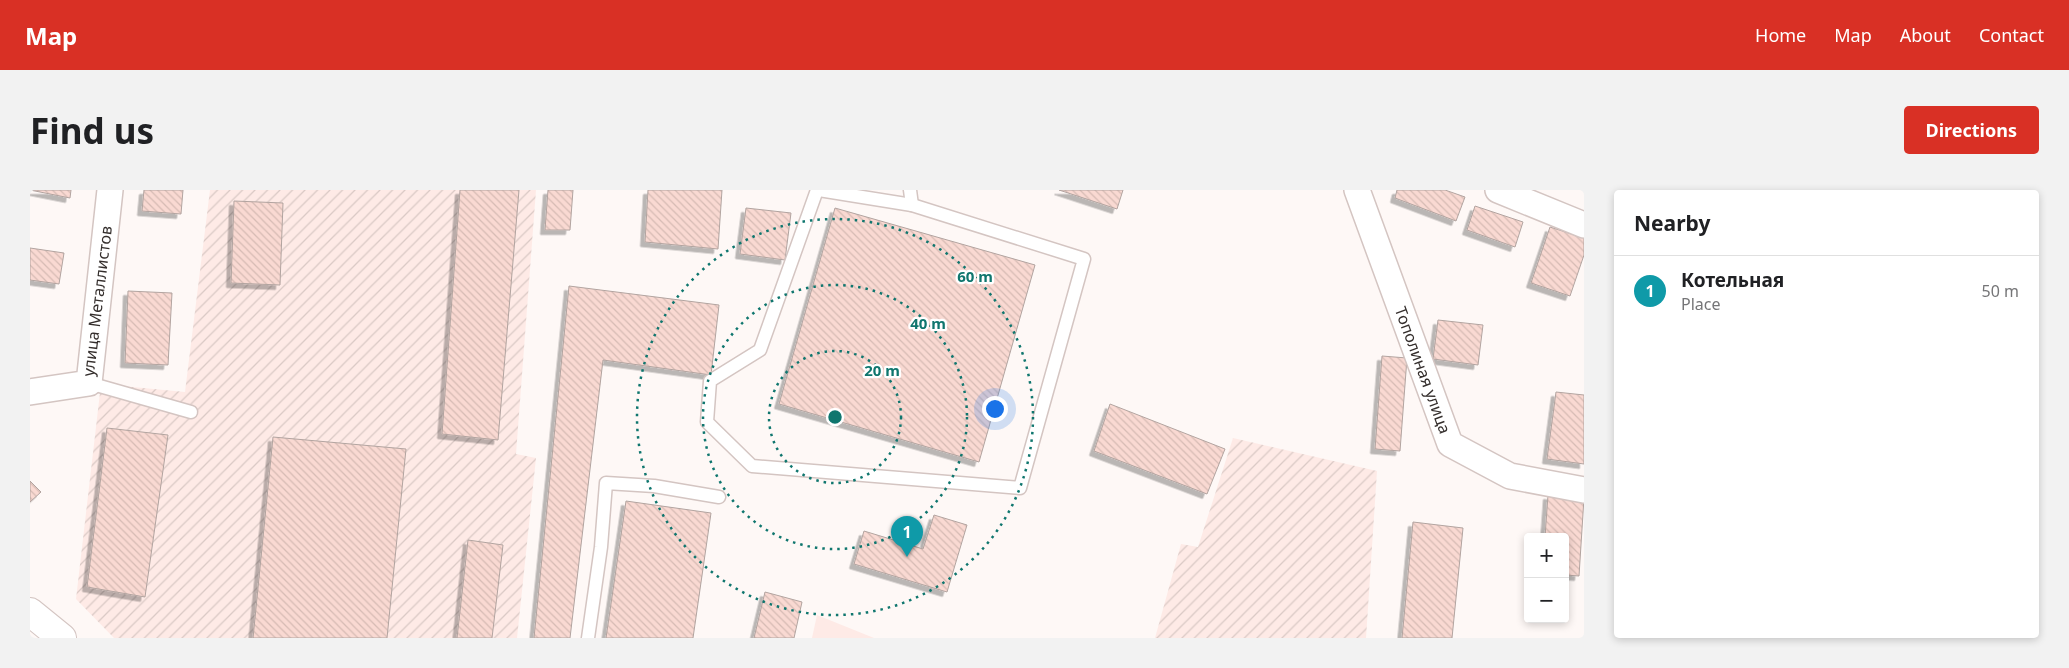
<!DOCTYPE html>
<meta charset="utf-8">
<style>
:root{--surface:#fff;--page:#f2f2f2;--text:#202124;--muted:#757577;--line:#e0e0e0;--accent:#d93025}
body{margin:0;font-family:"Noto Sans",sans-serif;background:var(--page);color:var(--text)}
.controls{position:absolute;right:15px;bottom:15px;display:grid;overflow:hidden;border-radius:5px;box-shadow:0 2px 8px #0003}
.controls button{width:45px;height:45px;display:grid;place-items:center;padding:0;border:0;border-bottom:1px solid var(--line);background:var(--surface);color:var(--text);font:25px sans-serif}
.you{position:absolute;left:964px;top:218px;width:18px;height:18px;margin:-12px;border:4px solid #fff;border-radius:50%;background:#1a73e8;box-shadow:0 0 0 8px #1a73e833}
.badge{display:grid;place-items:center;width:32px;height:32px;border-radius:50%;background:var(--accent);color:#fff;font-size:16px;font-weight:700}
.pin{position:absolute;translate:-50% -41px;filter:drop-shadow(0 1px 2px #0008)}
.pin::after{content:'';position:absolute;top:26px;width:18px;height:15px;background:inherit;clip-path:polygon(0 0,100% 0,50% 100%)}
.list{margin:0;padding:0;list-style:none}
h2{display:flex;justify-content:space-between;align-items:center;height:65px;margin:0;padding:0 20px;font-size:21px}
h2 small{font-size:16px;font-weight:400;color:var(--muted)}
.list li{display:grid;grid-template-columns:32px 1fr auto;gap:15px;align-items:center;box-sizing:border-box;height:70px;padding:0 20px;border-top:1px solid var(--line)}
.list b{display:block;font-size:19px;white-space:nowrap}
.list p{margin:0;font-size:16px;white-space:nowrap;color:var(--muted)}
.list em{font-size:16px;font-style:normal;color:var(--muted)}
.map{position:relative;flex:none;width:1554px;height:448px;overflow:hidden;border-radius:5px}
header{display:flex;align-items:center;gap:30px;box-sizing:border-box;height:70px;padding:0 25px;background:var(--accent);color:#fff}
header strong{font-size:24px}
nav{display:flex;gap:28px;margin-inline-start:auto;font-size:18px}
.intro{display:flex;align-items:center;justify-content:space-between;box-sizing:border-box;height:120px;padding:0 30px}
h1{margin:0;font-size:35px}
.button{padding:12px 22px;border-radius:5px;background:var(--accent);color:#fff;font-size:18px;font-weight:700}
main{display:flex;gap:30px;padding:0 30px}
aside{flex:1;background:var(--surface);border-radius:5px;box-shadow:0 2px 8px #0003}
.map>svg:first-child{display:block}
.built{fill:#feeae6}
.industrial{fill:url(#industrial-furrows)}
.building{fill:url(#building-back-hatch);stroke:#b2a4a0;filter:url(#shadow)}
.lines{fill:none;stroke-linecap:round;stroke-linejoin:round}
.lane-casing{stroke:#d4c5c2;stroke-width:15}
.street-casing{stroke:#d4c5c2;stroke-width:28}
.secondary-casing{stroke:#d4c5c2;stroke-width:30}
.lane{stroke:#fff;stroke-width:12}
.street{stroke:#fff;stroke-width:25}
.secondary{stroke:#fff;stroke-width:28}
.ring{fill:none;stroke:#0f766e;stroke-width:2.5;stroke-dasharray:2.5 5}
.labels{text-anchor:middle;stroke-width:4.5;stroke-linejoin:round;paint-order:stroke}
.street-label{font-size:16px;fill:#342e2c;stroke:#fff}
.centre{fill:#0f766e;stroke:#fff;stroke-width:2.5}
.ring-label{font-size:15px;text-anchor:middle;font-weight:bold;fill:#0f766e;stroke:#fff;stroke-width:4.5;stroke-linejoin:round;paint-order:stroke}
</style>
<header>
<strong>Map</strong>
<nav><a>Home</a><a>Map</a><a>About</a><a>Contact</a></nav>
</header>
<div class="intro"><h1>Find us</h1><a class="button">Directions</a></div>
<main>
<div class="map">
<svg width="1554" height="448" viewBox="0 0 1554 448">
<defs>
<pattern id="industrial-furrows" width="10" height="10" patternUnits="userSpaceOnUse" patternTransform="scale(1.25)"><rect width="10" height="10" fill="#feeae6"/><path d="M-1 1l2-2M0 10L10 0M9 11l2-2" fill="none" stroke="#dac9c5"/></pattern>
<pattern id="building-back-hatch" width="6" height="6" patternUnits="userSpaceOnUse" patternTransform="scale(1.25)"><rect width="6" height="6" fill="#f9d9d2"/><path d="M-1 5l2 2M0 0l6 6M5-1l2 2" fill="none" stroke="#d6bbb4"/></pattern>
<filter id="shadow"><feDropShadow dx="-4.5" dy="4.5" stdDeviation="0" flood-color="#0004"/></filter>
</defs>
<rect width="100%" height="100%" fill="#fef8f6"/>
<!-- built -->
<path class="built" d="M787,425l57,23h-62z"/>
<!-- industrial -->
<g class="industrial">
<path d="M180,0h326l-20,264 20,4 -19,180h-403l-38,-39 25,-215 84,8z"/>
<path d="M1203,248l144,33 -11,167h-211l26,-94 17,3z"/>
</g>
<!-- building -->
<g class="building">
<path d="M0,0h41l-1,8z"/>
<path d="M114,0h39l-2,24 -39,-3z"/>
<path d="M430,0h59l-21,250 -56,-6z"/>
<path d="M518,0h25l-3,40h-25z"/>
<path d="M618,0h74l-4,59 -73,-7z"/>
<path d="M1029,0h64l-6,19z"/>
<path d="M1367,0h48l20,7 -9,24 -61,-23z"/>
<path d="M204,11l49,2 -3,82 -49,-2z"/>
<path d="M1445,16l48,16 -8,25 -48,-17z"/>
<path d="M716,18l45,5 -6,47 -45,-6z"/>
<path d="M805,18l200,57 -56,197 -200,-58z"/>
<path d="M1520,37l34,11v17l-14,41 -39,-13z"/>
<path d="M0,58l34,5 -5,31 -29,-4z"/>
<path d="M539,96l150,19 -8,70 -108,-15 -33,278h-36z"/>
<path d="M98,101l44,2 -4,72 -43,-2z"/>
<path d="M1408,130l45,5 -5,40 -45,-6z"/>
<path d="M1352,166l25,2 -7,93 -25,-2z"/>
<path d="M1526,202l28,3v69l-37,-5z"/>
<path d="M1080,214l115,45 -18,45 -113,-43z"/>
<path d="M77,238l61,7 -23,162 -58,-10z"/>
<path d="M243,247l133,12 -19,189h-134z"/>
<path d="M0,291l11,11 -11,10z"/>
<path d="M1518,305l36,3 -5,78 -14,-1v-38h-20z"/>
<path d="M596,311l85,12 -18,125h-87z"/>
<path d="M904,325l33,10 -20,67 -93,-28 10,-33 59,18z"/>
<path d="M1383,332l50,6 -11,110h-50z"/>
<path d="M438,350l35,5 -11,93h-35z"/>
<path d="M735,402l37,10 -8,36h-40z"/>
</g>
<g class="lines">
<!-- lane casing -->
<g class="lane-casing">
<g id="lane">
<path d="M787,0l-57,160 -50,31 -3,41 45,44 268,22 64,-229 -172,-54 -93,-15"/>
<path d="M880,0l2,15"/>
<path d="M59,193l102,29"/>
<path d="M558,448l13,-91 5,-64 48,3 65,11"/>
</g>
</g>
<!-- street casing -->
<g class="street-casing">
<g id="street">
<path d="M1327,0l93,254 60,32 74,14"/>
<path d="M1468,0l86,35"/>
<path d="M0,202l59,-9 21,-193"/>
</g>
</g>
<!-- secondary casing -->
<g class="secondary-casing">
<path id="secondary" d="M0,422l32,26"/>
</g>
<!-- lane -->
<use href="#lane" class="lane"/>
<!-- street -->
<use href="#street" class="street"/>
<!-- secondary -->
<use href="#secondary" class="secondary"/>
</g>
<!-- distance rings -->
<g class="ring">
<circle cx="805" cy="227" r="66"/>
<circle cx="805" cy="227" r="132"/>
<circle cx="805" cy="227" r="198"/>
</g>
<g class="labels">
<!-- street labels -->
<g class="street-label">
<text transform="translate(67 111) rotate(-83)" y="6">улица Металлистов</text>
<text transform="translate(1393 180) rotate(70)" y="6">Тополиная улица</text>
</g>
</g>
<circle cx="805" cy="227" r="8" class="centre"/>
<g class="ring-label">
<text x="945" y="92">60 m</text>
<text x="898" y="139">40 m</text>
<text x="852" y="186">20 m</text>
</g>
</svg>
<div class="controls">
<button>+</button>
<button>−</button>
</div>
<div class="you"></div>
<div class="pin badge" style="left:877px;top:367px;background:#0f9aa8">1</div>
</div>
<aside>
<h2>Nearby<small></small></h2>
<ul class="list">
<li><span class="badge" style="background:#0f9aa8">1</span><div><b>Котельная</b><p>Place</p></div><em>50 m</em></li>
</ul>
</aside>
</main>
